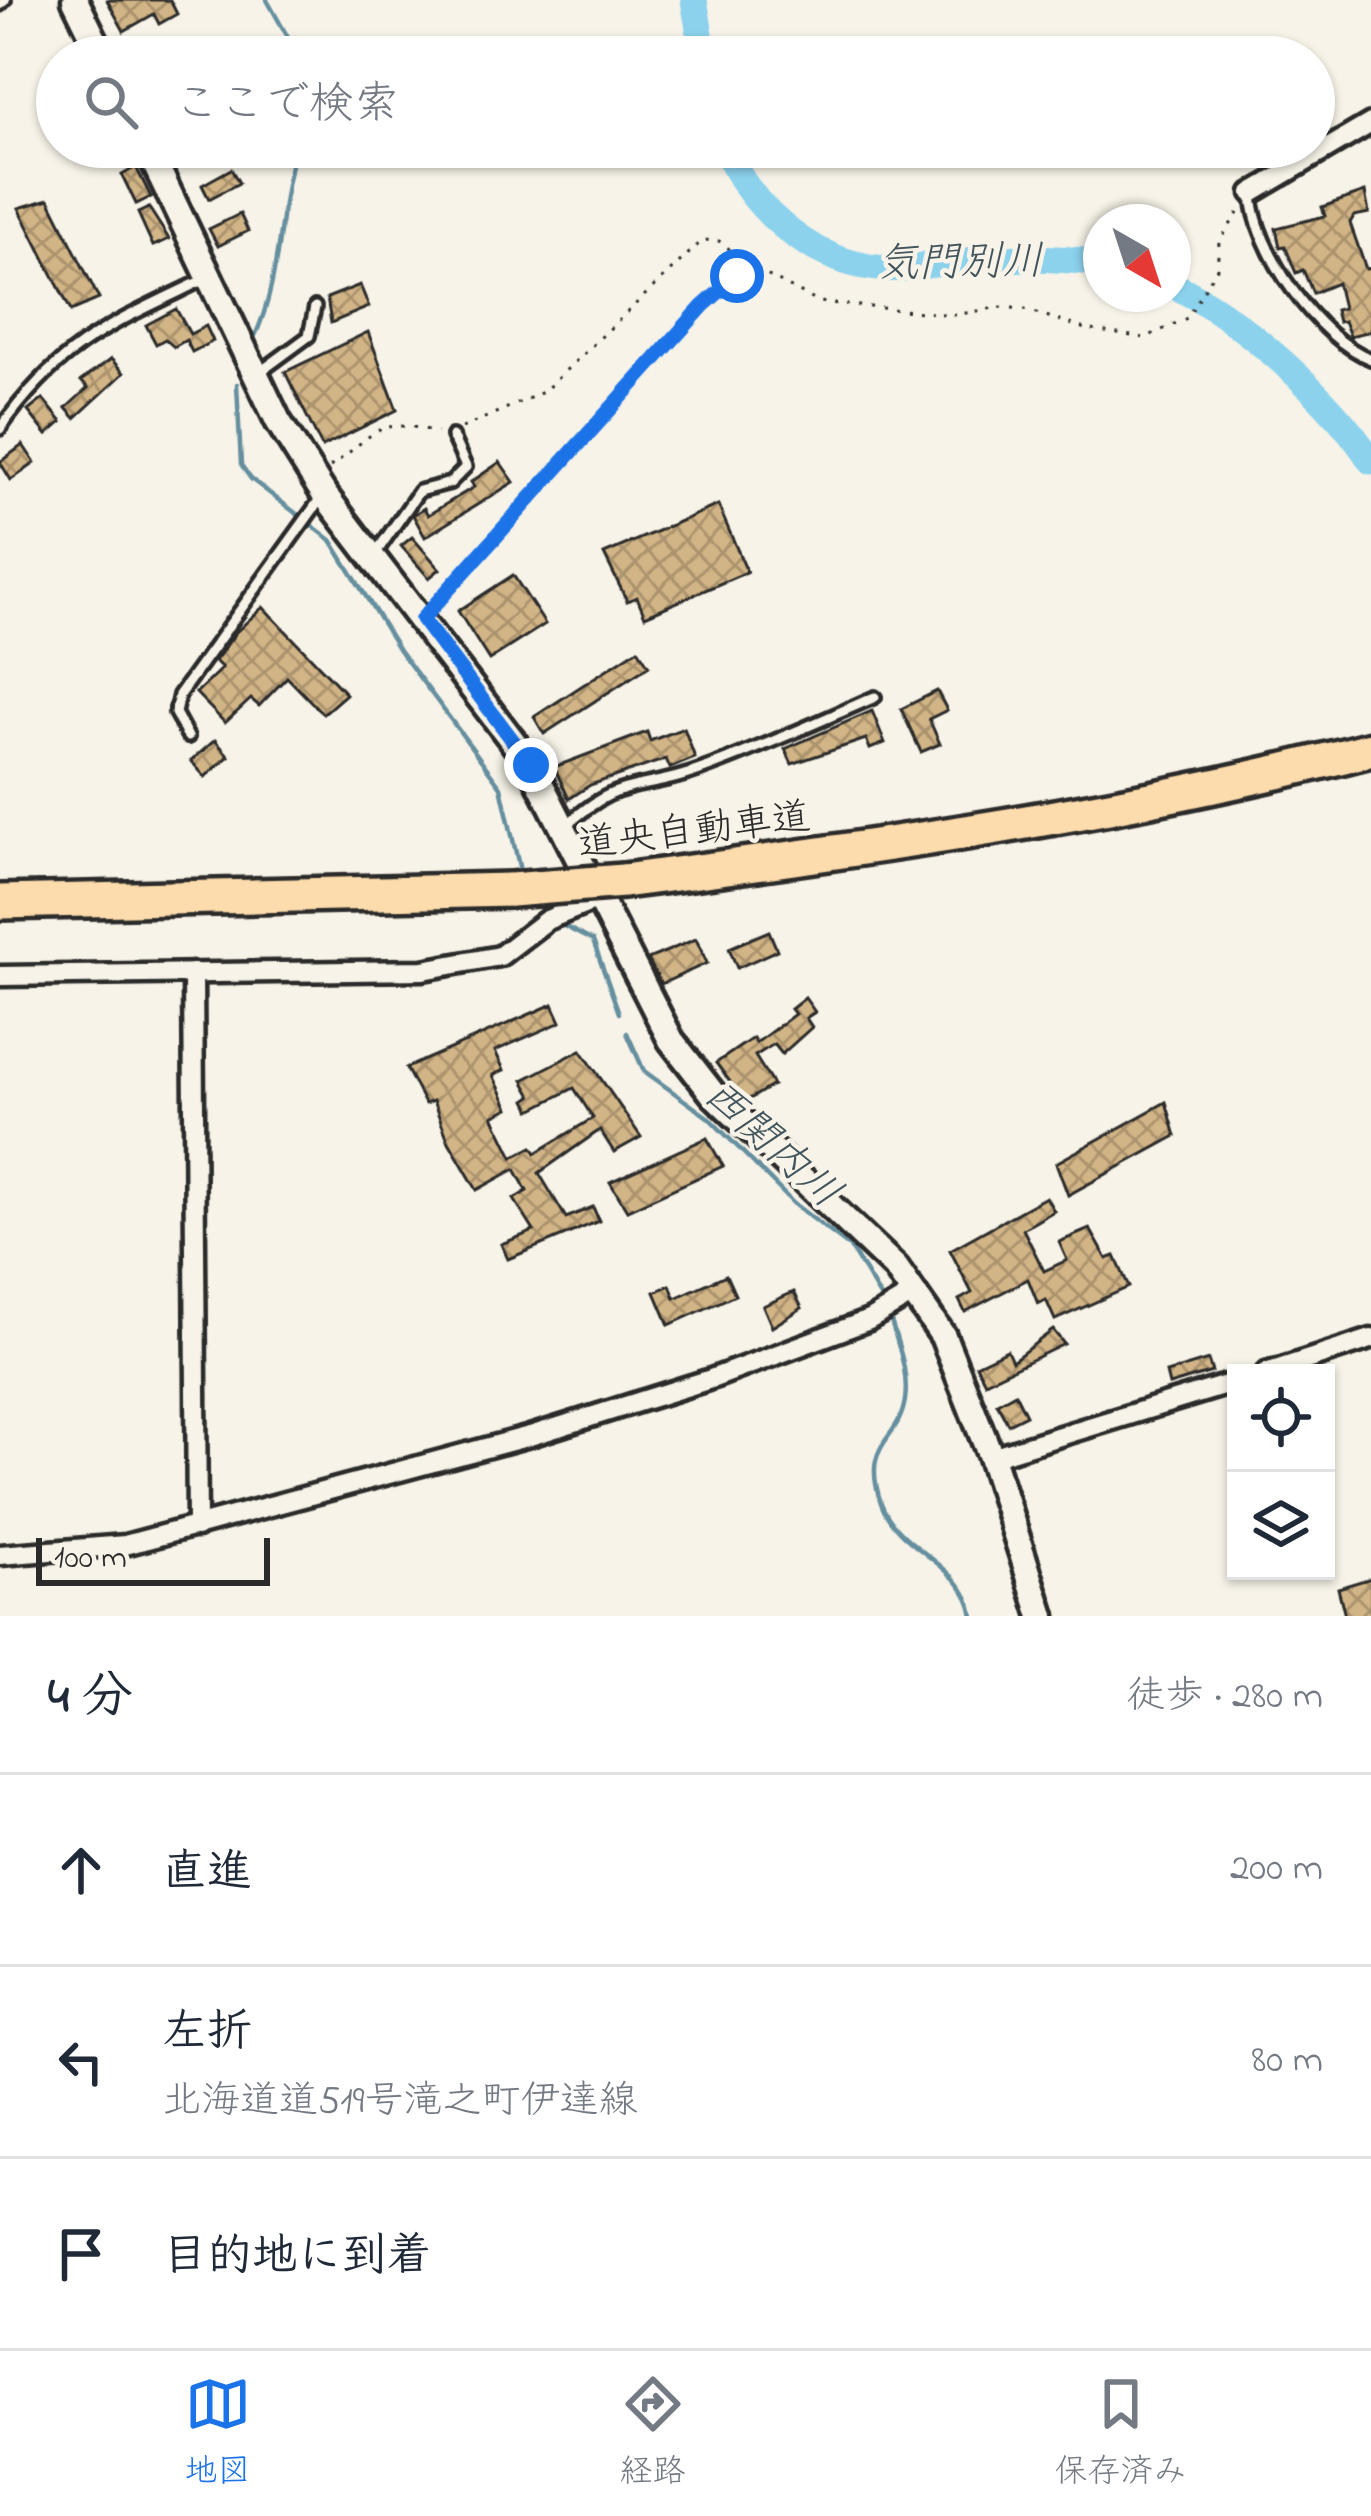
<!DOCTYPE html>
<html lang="ja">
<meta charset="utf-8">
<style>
:root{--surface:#fff;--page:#f6f6f7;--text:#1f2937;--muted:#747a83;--line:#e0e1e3;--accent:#1a73e8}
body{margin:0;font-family:"Indie Flower","Klee One",sans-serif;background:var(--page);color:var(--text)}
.controls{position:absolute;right:36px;bottom:36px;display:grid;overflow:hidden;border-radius:0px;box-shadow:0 3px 9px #0004}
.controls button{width:108px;height:108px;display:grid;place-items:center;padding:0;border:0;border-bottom:3px solid var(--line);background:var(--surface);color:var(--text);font:60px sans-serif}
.compass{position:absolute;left:1083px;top:204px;width:108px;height:108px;border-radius:50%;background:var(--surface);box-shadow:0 3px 9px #0004;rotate:141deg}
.scale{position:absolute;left:36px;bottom:30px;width:234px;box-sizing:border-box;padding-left:12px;border:6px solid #2b2b2b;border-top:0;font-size:33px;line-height:42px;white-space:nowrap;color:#2b2b2b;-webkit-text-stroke:9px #f7f3e8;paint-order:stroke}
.stop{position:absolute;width:36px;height:36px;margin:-27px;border:9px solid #1a73e8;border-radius:50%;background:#fff}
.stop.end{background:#1a73e8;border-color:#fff;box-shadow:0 3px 12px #0008}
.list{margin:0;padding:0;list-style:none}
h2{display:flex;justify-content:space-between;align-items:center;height:156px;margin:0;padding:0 48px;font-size:51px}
h2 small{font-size:39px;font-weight:400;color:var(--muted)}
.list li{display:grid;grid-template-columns:78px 1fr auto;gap:36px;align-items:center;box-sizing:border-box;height:192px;padding:0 48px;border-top:3px solid var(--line)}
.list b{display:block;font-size:45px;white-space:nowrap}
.list p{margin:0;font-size:39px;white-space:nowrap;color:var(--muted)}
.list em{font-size:39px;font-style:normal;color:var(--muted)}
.icon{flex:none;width:66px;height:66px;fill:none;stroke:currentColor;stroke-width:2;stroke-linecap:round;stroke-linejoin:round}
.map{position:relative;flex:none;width:1371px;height:1616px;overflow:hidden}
.search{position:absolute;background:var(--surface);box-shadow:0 3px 9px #0004;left:36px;right:36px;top:36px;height:132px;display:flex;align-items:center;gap:30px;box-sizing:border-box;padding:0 42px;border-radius:66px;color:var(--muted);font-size:45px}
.sheet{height:732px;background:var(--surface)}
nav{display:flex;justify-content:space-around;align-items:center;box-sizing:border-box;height:168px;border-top:3px solid var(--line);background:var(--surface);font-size:33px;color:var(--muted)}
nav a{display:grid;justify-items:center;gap:6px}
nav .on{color:var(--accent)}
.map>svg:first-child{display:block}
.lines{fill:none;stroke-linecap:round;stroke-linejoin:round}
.stream{stroke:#658f9f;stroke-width:4.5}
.river{stroke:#8cd2ed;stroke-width:27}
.building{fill:url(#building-cross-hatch);stroke:#2b2b2b;stroke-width:3}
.service-casing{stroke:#2b2b2b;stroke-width:18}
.minor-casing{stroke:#2b2b2b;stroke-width:27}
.secondary-casing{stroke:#2b2b2b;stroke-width:33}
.motorway-casing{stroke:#2b2b2b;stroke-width:42}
.path{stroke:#2b2b2b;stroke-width:3;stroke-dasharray:3 9;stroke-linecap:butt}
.service{stroke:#f7f3e8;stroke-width:9}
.minor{stroke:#f7f3e8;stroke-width:18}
.secondary{stroke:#f7f3e8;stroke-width:24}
.motorway{stroke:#fcdcac;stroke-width:33}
.motorway-bridge-casing{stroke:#2b2b2b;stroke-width:42;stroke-linecap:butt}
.motorway-bridge{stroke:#fcdcac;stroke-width:33}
.route{stroke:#1a73e8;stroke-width:15}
.labels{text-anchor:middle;stroke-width:9;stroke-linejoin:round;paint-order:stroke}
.street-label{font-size:39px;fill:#2b2b2b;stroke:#f7f3e8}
.water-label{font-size:42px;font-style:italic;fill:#43555c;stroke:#f7f3e8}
</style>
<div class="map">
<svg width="1371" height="1616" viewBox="0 0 1371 1616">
<defs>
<pattern id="building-cross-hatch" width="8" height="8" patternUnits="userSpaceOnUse" patternTransform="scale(3)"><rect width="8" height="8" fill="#d2b586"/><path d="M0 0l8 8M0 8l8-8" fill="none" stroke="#ab936e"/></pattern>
</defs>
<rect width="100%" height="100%" fill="#f7f3e8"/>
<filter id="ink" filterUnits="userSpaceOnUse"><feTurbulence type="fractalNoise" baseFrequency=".00833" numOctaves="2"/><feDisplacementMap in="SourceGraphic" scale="24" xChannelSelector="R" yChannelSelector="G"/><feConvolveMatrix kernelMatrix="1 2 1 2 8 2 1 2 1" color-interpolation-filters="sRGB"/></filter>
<g filter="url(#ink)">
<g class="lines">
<!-- stream -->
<g class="stream">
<path d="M267,0l32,57"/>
<path d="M254,338c28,-58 23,-129 42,-191"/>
<path d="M237,384l4,81 10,14 80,61 68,110 102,137 20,88"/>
<path d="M560,924l33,17 26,72"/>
<path d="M627,1033l17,38 65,47 85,86 56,43 31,51"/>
<path d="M890,1318c8,27 19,54 15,82 -6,43 -45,41 -24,103 17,48 85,61 92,113"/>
</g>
<!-- river -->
<g class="river">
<path d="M694,0l10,57"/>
<path d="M725,147c24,59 79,109 144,120 29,5 55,-3 83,-5 51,-5 99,-6 149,1"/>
<path d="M1173,285c66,31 159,115 198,176"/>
</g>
</g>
<!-- building -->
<g class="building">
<path d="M107,0h63l7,14 -18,10 -5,-10 -30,17z"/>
<path d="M136,167l15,30 -15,7 -14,-29z"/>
<path d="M231,169l8,14 -30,16 -7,-14z"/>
<path d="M1365,192l4,21 -15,3 -4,7 16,46 5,-1v63l-21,5 -6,-15 -6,1 -3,-12 8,-2 -6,-25 -24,10 -10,-23 -7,3 -11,-27 -5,1 -4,-19 49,-12 -3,-9z"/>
<path d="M49,199l50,100 -28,12 -52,-103z"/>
<path d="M149,208l20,31 -16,7 -15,-33z"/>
<path d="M240,214l8,17 -30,15 -9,-17z"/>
<path d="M360,285l9,22 -38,16 -4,-25z"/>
<path d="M176,309l14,25 16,-8 7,15 -21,11 -6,-12 -12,7 -9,-8 -9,5 -10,-19z"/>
<path d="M368,332l29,78 -75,37 -37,-75z"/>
<path d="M111,359l13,14 -49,45 -9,-10 22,-20 -7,-7z"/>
<path d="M43,399l19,23 -15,13 -19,-24z"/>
<path d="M23,445l12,18 -24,17 -11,-18z"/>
<path d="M500,462l14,20 -89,55 -12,-22 11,-7 4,7 46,-28 -3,-5z"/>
<path d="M718,505l29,67 -102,44 -8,-19 -10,4 -23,-47z"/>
<path d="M412,537l28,32 -11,9 -28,-32z"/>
<path d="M513,575l32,49 -56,36 -31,-49z"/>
<path d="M263,607l83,87 -23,20 -36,-37 -28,29 -8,-7 -26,24 -29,-30 26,-25 -7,-7 21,-29z"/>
<path d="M638,649l11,17 -105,68 -10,-17z"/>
<path d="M937,691l10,19 -18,9 11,25 -19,8 -20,-43z"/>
<path d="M872,711l13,32 -15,6 -4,-10 -74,25 -7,-15z"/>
<path d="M684,728l11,30 -25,10 -4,-9 -76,26 -21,14 -15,-32 93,-35 3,9z"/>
<path d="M215,740l14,16 -24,21 -14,-16z"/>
<path d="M769,931l8,19 -40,18 -8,-20z"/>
<path d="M696,939l11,24 -46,21 -13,-25z"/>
<path d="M805,998l10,14 -9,6 6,9 -30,27 -8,-10 -19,12 18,29 -28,17 -29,-39 37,-25 3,5 39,-29 -4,-5z"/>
<path d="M553,1004l8,18 -66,29 9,19 -11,5 16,33 -16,8 20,41 19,-10 4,6 57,-35 -19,-30 -43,22 -5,-10 6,-4 -9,-16 58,-30 60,87 -27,15 -14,-22 -61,43 27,45 27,-11 6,14 -91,38 -7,-15 33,-13 -20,-32 13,-8 -12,-22 -38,21 -28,-48 -16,-41 -8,3 -19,-36z"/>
<path d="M1166,1102l10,34 -108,59 -12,-32z"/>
<path d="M707,1138l16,28 -96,44 -17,-28z"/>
<path d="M1046,1197l8,14 -31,18 21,42 23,-11 -8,-18 31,-13 17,30 8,-3 14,31 -74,33 -9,-20 -8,4 -10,-25 -63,33 -6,-12 13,-7 -22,-43z"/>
<path d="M726,1275l9,20 -66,30 -14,-33 15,-7 5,13z"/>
<path d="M794,1292l8,16 -30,19 -9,-21z"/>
<path d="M1053,1330l11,14 -79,38 -9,-17 31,-15 5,11z"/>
<path d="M1208,1360l4,12 -43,13 -3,-12z"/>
<path d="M1015,1393l11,22 -18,9 -11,-21z"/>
<path d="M1371,1578v38h-26l-7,-28z"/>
</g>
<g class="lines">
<!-- service casing -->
<g class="service-casing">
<g id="service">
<path d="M0,5l5,-5"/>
<path d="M1252,193c2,57 66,146 119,166"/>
<path d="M256,375l53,-39 6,-29"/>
<path d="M0,429c61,-88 117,-107 209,-152"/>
<path d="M373,557l46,-66 31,-8 16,-16 -14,-31"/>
<path d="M188,737l-13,-24 4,-18 142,-197"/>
<path d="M564,828c55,-53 74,-35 136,-58 59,-21 117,-48 175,-73"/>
</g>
</g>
<!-- minor casing -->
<g class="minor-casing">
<g id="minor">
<path d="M1252,193l119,-70"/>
<path d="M193,973l4,554"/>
<path d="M0,976l423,-6 77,-14 47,-36 49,-20"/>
<path d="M1266,1373l105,-34"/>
<path d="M991,1457l245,-75"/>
<path d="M0,1555l125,-10 405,-109 181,-57 158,-59 47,-28"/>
</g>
</g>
<!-- secondary casing -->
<g class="secondary-casing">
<g id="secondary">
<path d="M75,0l28,57"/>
<path d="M147,147l131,274 46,73 207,271 140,275 42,54 183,174 47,68 48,121 51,159"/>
</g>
</g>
<!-- motorway casing -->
<g class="motorway-casing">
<g id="motorway">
<path d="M623,881c252,-33 502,-68 748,-132"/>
<path d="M0,902l511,-12"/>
</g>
</g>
<!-- path -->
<g class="path">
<path d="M462,428l81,-36 160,-152 16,1 36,28"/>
<path d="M330,467c49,-36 46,-50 107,-35"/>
<path d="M435,604l267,-298 35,-30 18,-7 63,33 137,13 45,-8 25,2 60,20 60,9 42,-20 30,-50 2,-26 21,-32"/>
</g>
<!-- service -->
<use href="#service" class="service"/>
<!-- minor -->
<use href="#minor" class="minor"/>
<!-- secondary -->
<use href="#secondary" class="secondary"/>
<!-- motorway -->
<use href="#motorway" class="motorway"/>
<!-- motorway-bridge casing -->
<g class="motorway-bridge-casing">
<path id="motorway-bridge" d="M511,890l112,-9"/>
</g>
<!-- motorway-bridge -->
<use href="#motorway-bridge" class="motorway-bridge"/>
</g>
</g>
<g class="lines" filter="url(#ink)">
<!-- route -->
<path class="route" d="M531,765l-109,-146 281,-313 34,-30"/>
</g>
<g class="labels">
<!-- street labels -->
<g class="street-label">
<text transform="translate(694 828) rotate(-7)" y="14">道央自動車道</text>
</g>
<!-- water labels -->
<g class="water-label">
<text transform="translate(960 260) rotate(-1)" y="15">気門別川</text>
<text transform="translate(774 1142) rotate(42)" y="15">西関内川</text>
</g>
</g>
</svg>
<div class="controls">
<button><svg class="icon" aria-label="locate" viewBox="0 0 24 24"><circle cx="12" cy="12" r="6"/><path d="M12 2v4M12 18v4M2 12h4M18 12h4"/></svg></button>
<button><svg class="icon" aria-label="layers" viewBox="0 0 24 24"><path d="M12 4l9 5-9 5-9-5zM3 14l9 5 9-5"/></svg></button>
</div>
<svg class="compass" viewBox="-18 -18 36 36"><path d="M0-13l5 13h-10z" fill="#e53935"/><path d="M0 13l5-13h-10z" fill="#747a83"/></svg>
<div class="scale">100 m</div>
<div class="stop" style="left:737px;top:276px"></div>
<div class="stop end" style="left:531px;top:765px"></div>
<div class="search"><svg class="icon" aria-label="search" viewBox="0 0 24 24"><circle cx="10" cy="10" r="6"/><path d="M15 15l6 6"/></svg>ここで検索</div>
</div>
<section class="sheet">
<h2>4 分<small>徒歩 · 280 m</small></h2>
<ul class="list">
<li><svg class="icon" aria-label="ahead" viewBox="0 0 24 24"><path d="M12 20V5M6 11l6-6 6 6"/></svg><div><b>直進</b></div><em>200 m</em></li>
<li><svg class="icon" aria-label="left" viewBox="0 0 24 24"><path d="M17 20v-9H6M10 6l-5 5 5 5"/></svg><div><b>左折</b><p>北海道道519号滝之町伊達線</p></div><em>80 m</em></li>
<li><svg class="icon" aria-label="arrive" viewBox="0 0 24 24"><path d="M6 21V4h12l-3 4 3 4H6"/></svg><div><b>目的地に到着</b></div></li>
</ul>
</section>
<nav>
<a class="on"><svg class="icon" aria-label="map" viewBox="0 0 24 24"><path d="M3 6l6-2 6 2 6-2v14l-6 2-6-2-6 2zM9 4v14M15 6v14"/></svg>地図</a>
<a><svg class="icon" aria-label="directions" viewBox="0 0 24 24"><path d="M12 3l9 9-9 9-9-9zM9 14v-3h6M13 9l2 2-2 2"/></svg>経路</a>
<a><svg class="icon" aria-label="saved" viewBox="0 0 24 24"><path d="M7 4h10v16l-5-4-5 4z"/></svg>保存済み</a>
</nav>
